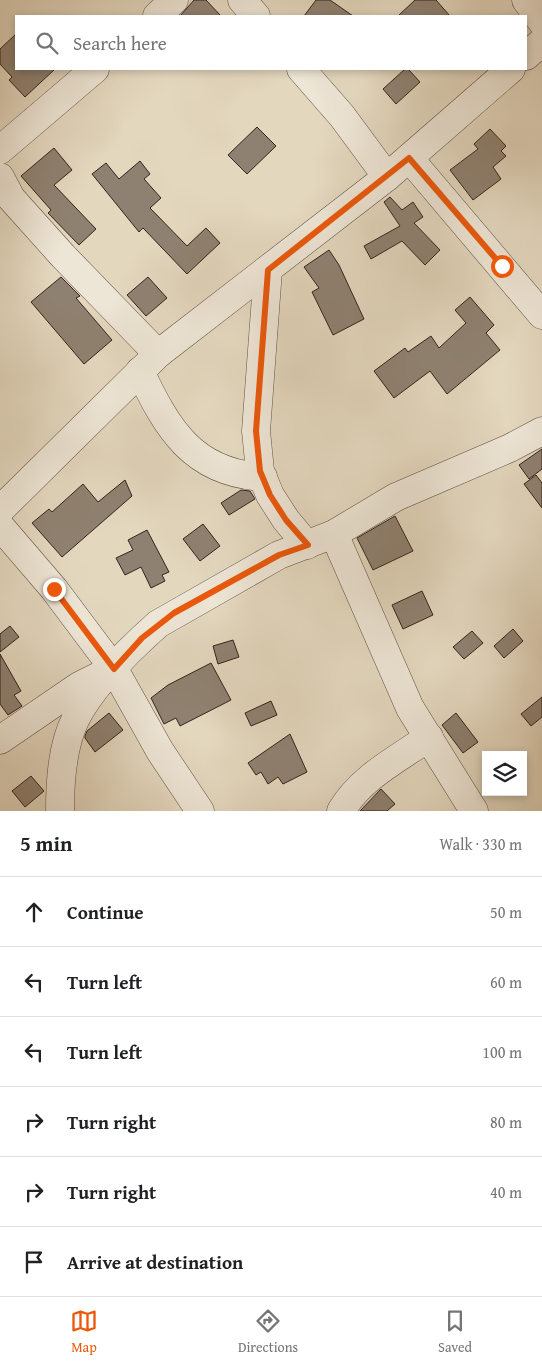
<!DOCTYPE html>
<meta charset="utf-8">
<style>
:root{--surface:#fff;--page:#f6f6f6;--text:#202124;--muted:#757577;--line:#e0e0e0;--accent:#ea580c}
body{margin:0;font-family:"Gentium Book Plus",serif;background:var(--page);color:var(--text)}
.controls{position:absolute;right:15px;bottom:15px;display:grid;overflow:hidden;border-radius:0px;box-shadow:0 2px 8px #0003}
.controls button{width:45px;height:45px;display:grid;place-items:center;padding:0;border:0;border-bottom:1px solid var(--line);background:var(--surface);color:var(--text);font:25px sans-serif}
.stop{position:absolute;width:15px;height:15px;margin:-11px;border:4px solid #ea580c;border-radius:50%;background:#fff}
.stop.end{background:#ea580c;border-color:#fff;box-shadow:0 1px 5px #0008}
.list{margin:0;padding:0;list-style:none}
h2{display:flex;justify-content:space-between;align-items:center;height:65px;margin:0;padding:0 20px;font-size:21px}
h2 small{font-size:16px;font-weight:400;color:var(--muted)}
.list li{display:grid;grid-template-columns:32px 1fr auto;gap:15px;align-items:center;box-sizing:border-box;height:70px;padding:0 20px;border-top:1px solid var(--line)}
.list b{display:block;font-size:19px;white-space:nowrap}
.list em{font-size:16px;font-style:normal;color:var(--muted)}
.icon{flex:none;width:28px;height:28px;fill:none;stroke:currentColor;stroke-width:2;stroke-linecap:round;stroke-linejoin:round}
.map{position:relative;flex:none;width:542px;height:811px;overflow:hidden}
.search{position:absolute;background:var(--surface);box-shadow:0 2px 8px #0003;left:15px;right:15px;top:15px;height:55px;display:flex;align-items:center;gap:12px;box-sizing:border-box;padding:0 18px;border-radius:0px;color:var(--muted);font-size:19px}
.sheet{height:485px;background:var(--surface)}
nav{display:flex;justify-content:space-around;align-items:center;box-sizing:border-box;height:70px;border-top:1px solid var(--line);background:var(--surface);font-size:14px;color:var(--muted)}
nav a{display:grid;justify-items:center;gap:2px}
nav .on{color:var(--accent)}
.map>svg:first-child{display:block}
.building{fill:#8f8171;stroke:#35231d}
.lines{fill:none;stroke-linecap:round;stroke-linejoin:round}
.minor-casing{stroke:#605045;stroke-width:29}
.minor{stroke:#ede5d5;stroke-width:28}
.route{stroke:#ea580c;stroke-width:6}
</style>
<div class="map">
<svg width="542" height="811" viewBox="0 0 542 811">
<rect width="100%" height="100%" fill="#e3d7be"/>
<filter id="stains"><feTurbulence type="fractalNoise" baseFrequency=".004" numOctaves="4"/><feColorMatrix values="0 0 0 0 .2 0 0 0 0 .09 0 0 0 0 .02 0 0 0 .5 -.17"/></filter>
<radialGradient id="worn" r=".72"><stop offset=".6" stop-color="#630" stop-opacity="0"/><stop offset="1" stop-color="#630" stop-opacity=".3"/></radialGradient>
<!-- building -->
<g class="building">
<path d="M194,0h12l15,16h-41z"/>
<path d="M316,0h14l23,16h-49z"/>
<path d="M415,0h21l14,16h-52z"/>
<path d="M16,34v35h39l-30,28 -16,-17 3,-3 -12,-13v-15z"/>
<path d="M405,69h3l12,13 -24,22 -13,-15z"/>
<path d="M257,127l19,19 -29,28 -19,-19z"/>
<path d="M490,129l16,17 -5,5 5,5 -13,11 8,12 -28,21 -23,-30 28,-21 -4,-5z"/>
<path d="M54,148l18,22 -18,15 42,44 -17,16 -31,-32 3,-3 -30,-34z"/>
<path d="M140,161l10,13 -6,5 17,19 -11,10 37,38 19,-18 14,15 -33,31 -44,-46 -4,4 -47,-58 14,-11 13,16z"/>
<path d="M390,197l12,13 11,-8 10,15 -9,6 26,27 -15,15 -23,-24 -31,18 -7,-13 36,-20 -16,-24z"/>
<path d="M329,250l10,15 25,54 -31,16 -21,-43 7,-4 -15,-21z"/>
<path d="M61,277l19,19 -4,2 36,42 -28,24 -53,-62z"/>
<path d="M148,277l19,21 -21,18 -19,-21z"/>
<path d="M470,297l24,28 -8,8 14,17 -53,44 -17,-23 -36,27 -20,-27 31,-23 3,4 23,-16 8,12 27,-25 -11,-13z"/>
<path d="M542,449v20l-13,10 -10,-14z"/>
<path d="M536,475l6,8v25l-18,-24z"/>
<path d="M125,480l7,16 -70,61 -30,-34 17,-14 3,3 31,-28 15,18z"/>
<path d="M241,490l9,1 5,8 -26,16 -8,-12z"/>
<path d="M395,516l18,35 -40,19 -16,-32z"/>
<path d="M203,524l17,22 -20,15 -17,-22z"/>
<path d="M147,530l22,42 -7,3 3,6 -14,7 -10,-21 -16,8 -9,-17 17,-8 -5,-10z"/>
<path d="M422,591l11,24 -30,14 -11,-24z"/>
<path d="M10,626l9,11 -19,15v-18z"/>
<path d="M513,629l10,12 -19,17 -10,-12z"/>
<path d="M472,631l11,12 -19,16 -11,-12z"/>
<path d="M233,640l6,17 -21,7 -5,-18z"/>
<path d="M0,654l21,37 -7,4 8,11 -14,9 -8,-11z"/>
<path d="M211,663l20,37 -51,26 -4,-8 -12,6 -13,-26 17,-13z"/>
<path d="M542,697v20l-11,9 -10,-12z"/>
<path d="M271,701l6,14 -26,11 -6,-13z"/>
<path d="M109,713l14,17 -28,22 -10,-14v-2l2,-5z"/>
<path d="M456,713l22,29 -15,11 -21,-28z"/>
<path d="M290,734l17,38 -24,12 -5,-7 -10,7 -7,-12 -5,3 -8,-12z"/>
<path d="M31,776l13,15 -19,16 -13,-16z"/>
<path d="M381,789l14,15 -8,7h-27z"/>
</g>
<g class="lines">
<!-- minor casing -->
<g class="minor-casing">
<g id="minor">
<path d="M242,0l14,16"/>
<path d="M526,0l16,22"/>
<path d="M157,16l17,-16"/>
<path d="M526,56l16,-14"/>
<path d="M301,69l41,47 45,61"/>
<path d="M0,150l95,-81"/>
<path d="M409,158l133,157"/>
<path d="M0,177l11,21 52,58 95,98"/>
<path d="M268,270l-12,161 4,40 10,24 16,25 21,25"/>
<path d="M140,371c27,58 53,102 123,106"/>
<path d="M0,510l158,-156 229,-177 124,-108"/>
<path d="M0,526l54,63 60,80 46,82 40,60"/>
<path d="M334,534l76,174 64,103"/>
<path d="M0,740l79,-54 20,-10"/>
<path d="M60,811c0,-30 2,-64 15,-91 16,-34 55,-71 83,-96l121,-69 55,-21 62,-37 114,-49 32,-17"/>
<path d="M341,811c20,-34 57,-52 88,-74"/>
</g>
</g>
<!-- minor -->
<use href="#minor" class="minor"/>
</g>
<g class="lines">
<!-- route -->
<path class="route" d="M54,589l60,80 28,-31 32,-25 105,-58 29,-10 -22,-25 -16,-25 -10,-24 -4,-40 12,-161 141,-112 93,108"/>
</g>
<rect width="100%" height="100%" filter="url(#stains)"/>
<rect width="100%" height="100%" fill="url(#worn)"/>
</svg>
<div class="controls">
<button><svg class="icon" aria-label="layers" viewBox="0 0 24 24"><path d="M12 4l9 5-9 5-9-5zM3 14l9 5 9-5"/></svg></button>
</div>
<div class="stop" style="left:502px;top:266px"></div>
<div class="stop end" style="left:54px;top:589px"></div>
<div class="search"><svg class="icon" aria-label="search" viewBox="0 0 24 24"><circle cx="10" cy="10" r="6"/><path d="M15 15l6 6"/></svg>Search here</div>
</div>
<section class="sheet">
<h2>5 min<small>Walk · 330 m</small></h2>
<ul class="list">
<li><svg class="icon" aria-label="ahead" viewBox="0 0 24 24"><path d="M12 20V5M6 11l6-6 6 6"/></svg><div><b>Continue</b></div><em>50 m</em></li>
<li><svg class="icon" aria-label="left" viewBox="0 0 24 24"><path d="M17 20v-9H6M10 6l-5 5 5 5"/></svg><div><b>Turn left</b></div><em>60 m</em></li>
<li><svg class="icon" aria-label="left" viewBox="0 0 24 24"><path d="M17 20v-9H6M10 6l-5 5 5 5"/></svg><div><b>Turn left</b></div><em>100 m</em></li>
<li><svg class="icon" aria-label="right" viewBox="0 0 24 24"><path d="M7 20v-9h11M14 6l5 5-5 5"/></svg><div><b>Turn right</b></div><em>80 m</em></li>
<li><svg class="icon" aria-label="right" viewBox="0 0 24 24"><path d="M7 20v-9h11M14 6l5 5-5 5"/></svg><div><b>Turn right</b></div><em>40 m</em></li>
<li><svg class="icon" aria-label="arrive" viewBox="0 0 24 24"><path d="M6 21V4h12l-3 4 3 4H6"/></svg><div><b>Arrive at destination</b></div></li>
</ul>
</section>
<nav>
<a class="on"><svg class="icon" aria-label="map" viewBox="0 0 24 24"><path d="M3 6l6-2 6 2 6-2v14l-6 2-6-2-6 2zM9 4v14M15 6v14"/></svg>Map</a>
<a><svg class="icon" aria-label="directions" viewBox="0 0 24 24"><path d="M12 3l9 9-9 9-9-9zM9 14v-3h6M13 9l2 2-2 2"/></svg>Directions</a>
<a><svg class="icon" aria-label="saved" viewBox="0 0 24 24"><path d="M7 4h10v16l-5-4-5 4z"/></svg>Saved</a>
</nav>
